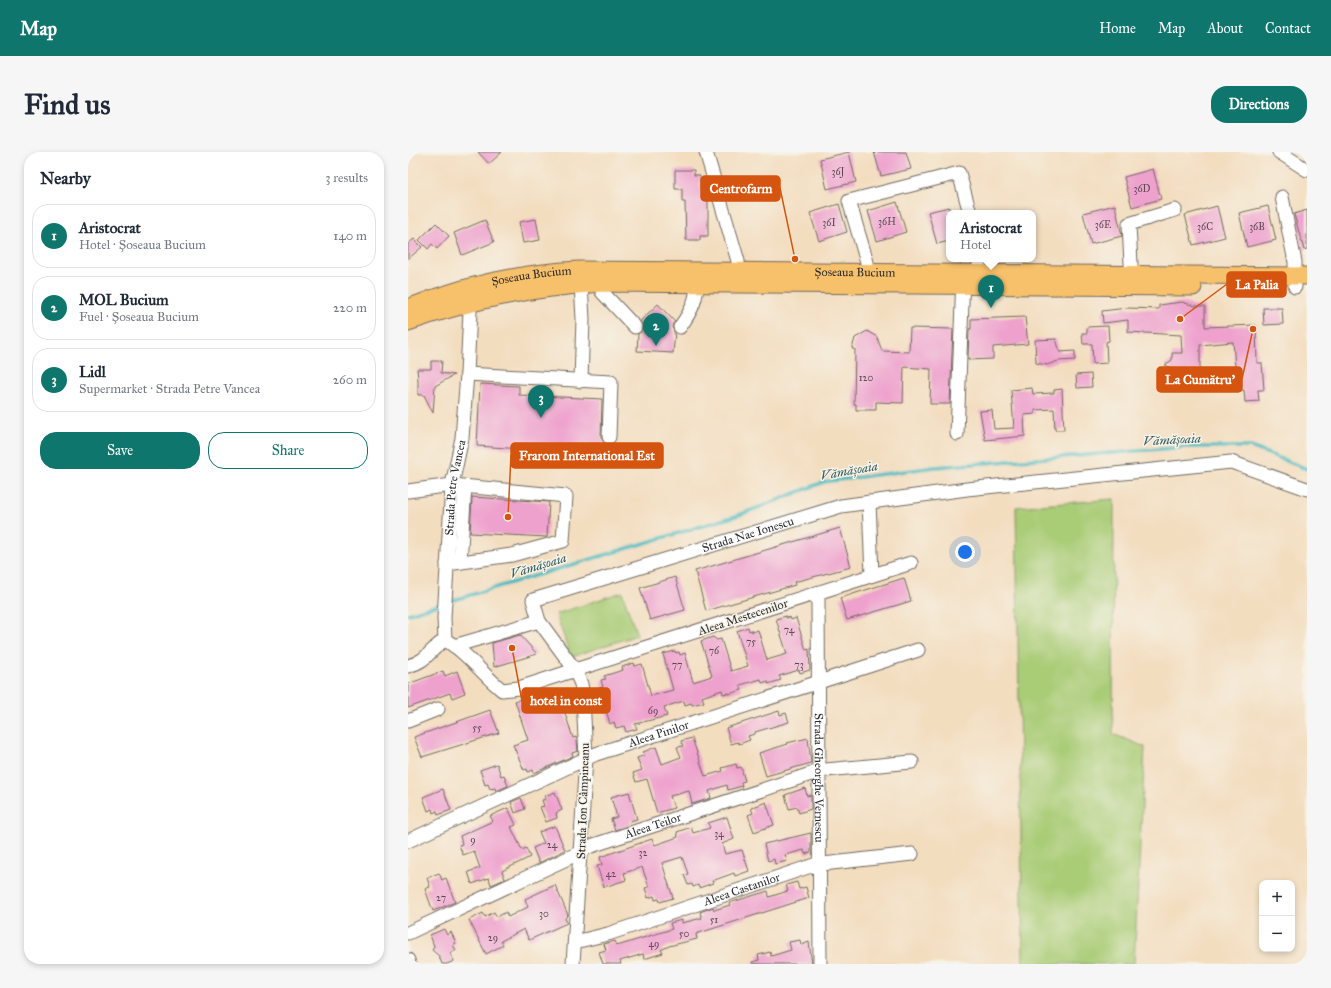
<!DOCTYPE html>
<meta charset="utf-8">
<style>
:root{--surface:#fff;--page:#f6f6f7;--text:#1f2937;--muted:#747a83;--line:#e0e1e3;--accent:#0f766e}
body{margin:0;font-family:"IM FELL Great Primer",serif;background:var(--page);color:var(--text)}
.controls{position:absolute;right:12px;bottom:12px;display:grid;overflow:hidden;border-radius:8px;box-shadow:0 2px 6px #0003}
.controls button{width:36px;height:36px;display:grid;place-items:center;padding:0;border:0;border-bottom:1px solid var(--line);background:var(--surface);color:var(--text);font:20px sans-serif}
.you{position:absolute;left:557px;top:400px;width:14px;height:14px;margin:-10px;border:3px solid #fff;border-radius:50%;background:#1a73e8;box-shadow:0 0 0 6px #1a73e833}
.badge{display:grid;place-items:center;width:26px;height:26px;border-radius:50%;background:var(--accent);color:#fff;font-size:13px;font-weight:700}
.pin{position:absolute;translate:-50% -33px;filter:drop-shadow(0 1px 2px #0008)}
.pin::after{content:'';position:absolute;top:21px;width:14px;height:12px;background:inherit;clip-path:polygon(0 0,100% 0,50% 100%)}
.popup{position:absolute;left:538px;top:58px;width:90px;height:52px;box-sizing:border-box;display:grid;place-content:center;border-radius:8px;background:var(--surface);filter:drop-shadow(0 1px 3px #0005);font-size:13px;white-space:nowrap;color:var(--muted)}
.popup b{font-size:15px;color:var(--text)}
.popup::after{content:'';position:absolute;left:50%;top:100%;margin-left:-8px;border:8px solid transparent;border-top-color:var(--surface)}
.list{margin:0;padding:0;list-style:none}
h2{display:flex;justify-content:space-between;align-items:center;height:52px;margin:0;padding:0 16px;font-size:17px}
h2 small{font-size:13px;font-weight:400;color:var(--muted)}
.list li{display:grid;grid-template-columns:26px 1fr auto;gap:12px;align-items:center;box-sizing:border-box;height:64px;margin:0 8px 8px;padding:0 8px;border:1px solid var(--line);border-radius:16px}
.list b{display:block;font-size:15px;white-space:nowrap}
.list p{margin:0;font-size:13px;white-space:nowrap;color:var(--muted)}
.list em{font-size:13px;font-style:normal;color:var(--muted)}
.actions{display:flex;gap:8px;padding:12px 16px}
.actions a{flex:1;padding:9px 0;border:1px solid var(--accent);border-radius:16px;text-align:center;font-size:14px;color:var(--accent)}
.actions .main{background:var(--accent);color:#fff}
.map{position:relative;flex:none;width:899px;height:812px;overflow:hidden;border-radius:16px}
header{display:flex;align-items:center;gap:24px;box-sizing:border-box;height:56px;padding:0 20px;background:var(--accent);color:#fff}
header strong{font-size:19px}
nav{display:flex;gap:22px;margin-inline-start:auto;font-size:14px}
.intro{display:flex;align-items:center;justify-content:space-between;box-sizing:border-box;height:96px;padding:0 24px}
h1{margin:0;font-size:28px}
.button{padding:10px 18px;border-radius:16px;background:var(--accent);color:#fff;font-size:14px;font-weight:700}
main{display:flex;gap:24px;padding:0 24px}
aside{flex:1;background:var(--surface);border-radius:16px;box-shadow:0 2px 6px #0003}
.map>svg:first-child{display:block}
.green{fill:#a9cc76;stroke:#6a7c50}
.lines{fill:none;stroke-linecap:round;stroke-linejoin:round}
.stream{stroke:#49b9c0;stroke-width:3.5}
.building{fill:#eea1cd}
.minor-tunnel{stroke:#cbb9a1;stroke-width:13;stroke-dasharray:13 6;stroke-linecap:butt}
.minor-casing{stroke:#71695f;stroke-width:15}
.major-casing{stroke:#71695f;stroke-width:19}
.minor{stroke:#fff;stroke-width:13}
.major{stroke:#f7c06b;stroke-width:17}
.labels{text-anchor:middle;stroke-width:3;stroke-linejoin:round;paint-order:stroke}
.number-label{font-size:10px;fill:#5c4854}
.street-label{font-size:12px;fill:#2b2b2b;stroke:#f7f3e8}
.water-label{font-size:13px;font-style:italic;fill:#365d5f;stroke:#f7f3e8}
.leader{fill:none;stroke:#d5540f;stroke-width:1.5}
.callout-dot{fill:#d5540f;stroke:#f7f3e8;stroke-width:1.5}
.callout{fill:#d5540f;stroke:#d5540f;stroke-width:1.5}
.callout-label{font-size:13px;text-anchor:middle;font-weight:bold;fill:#fff}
</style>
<header>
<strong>Map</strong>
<nav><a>Home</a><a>Map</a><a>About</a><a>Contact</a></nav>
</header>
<div class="intro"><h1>Find us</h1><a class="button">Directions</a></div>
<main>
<aside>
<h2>Nearby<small>3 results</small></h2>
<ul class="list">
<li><span class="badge">1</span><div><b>Aristocrat</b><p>Hotel · Șoseaua Bucium</p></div><em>140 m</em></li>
<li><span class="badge">2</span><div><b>MOL Bucium</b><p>Fuel · Șoseaua Bucium</p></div><em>220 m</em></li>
<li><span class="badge">3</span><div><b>Lidl</b><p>Supermarket · Strada Petre Vancea</p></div><em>260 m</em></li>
</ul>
<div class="actions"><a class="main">Save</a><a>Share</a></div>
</aside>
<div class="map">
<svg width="899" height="812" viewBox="0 0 899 812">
<rect width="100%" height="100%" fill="#f7f3e8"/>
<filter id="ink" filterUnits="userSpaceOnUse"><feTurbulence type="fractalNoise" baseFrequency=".025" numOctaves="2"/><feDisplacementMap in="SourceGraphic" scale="8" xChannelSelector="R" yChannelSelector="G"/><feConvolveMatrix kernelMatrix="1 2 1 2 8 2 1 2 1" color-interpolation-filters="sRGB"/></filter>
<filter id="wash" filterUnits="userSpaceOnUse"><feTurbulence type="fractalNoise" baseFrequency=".012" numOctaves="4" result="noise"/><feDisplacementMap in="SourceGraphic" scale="16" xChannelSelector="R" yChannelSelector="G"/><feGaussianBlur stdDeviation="0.9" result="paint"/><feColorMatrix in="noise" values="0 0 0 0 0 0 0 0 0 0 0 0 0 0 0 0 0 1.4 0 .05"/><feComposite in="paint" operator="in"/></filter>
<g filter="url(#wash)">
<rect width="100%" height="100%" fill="#f3ddbf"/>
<!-- green -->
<g class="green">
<path d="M706,347l-1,235 32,13 -11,217h-111l-7,-457z"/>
<path d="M214,440l15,43 -66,22 -15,-43z"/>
</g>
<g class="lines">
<!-- stream -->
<g class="stream">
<path d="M39,450l292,-87 85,-33 111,-15 251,-20h65l56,22"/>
<path d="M0,462l33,-10"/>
</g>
</g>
<g id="blocks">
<!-- building -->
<g class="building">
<path d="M70,0h24l-13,12z"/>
<path d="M441,0l7,30 -29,7 -7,-30z"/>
<path d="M466,0h32l5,17 -30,7z"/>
<path d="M745,17l8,30 -29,8 -8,-30z"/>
<path d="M267,18h19v5h6v13h5v11h3v37h-8v4h-14l-1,-38h-3v-13h-7z"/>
<path d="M489,50l9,30 -29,9 -9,-30z"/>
<path d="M431,52l8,28 -28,9 -9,-28z"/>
<path d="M707,53l7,31 -31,8 -8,-31z"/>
<path d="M809,54l8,31 -32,8 -8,-30z"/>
<path d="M860,54l8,34 -29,7 -8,-34z"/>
<path d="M541,55v34l-12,3 -9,-32z"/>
<path d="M899,58v39l-3,1 -10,-36z"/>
<path d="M128,67l4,21 -17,3 -4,-21z"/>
<path d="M77,68l9,22 -32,13 -8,-22z"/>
<path d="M28,71l13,13 -12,13 -5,-5 -4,5 -9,-9z"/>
<path d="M6,87l8,8 -14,12v-15z"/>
<path d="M774,150l13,4h10v21l51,-2 1,38h5l2,27h-6l1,11 -14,1 -1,-12 -7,1 -4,-49 -33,3v33h-20v-4h-8v-6l-7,-3 7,-5v-7h10l-1,-18 -53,-3v-12l-25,3 -1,-12 25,-3 32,1v-4z"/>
<path d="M250,152l16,17 -2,6 3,6 -2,20 -36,-2 1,-17 5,-5 -3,-8z"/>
<path d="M855,156h19l1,16 -19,1z"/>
<path d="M617,165l3,27 -35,3v12l-25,1 1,-31h2v-10z"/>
<path d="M700,174l1,15 -3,1 1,21 -14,1 -1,-20h-9l-1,-11h5v-6z"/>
<path d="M502,176l43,1 -3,75h-20l1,-35 -27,-2 -1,36 -27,-1v8h-20v-6h-2l1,-55h-3l3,-11 12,-7 10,6 5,14 27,1z"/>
<path d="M648,187l4,13 15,-1v9l-17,1 -11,4 -11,-2 -1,-23z"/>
<path d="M23,209h11l-1,12 13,2 -19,11 -2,27 -9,-18h-6v-15l-1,-11h14z"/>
<path d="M683,222l1,13 -15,1 -1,-13z"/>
<path d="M72,232l39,2v9l83,4 -1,38 4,7h8l-1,11 -135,-9z"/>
<path d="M624,236l1,6 21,-1v-3l8,-1 2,41h-9l-1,-21 -19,1v4l-11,1 1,21 -40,4 -5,-29 12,-1 2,19 20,-1 -3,-38z"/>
<path d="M64,345l77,5 -2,35 -77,-4z"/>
<path d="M432,376l11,39 -57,15 1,3 -89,26 -11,-40z"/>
<path d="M267,425l10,33 -35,10 -10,-32z"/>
<path d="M496,426l7,23 -64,19 -7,-22z"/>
<path d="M378,464v2l4,-1 1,3 5,-2 10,32 3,-1 1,21 -10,3 -1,-3 -20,6 2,4 -13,4v-3l-6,2 -1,-4 -21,6 2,5 -14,4v-1l-5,1 -1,-4 -20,7 2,5 -12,3 -1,-2 -6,2 -1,-4 -20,6 3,9 -32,8 2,5 -11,3 -2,-6 -8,2 -2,-6 -4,2 -7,-25 -3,1 -3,-11 6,-2 -2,-7 5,-1 -2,-3 19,-6 -1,-3 12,-4 1,3 7,-2 9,32 22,-6 -10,-36 12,-3 1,2 3,-1 1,3 5,-2 8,29 19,-6 -11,-35 12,-4 4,3 4,-1 10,32 17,-5 -11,-35 11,-4 1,4 2,-1 1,2 6,-2 9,30 20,-6 -11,-35z"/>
<path d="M112,483l17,19 -43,13 -2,-24z"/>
<path d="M35,519l2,5 12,-5 8,22 -13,5 -2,-5 -42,15v-24z"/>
<path d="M129,542l6,17 19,-7 11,34 3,-1 1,4 1,10 -6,2 1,3 -39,17 -1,-3 -5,2 -1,-3 -3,1 -11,-25 15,-5 -13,-39z"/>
<path d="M82,558l9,23 -77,24 -8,-20z"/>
<path d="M371,559l1,4 6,-2 3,9 -34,10v2l-7,2 2,4 -11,4 -1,-2 -7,2 -5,-16z"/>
<path d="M284,586l13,38 18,-5 -1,-3 14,-4 1,4 4,-1 4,14 -4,1 1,4 -14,4 -1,-5 -18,6 2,7 -19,6 -3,-13 -19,5 4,12 -17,5 -10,-34 -11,3 -3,-9 9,-3 -5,-12 8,-3 -2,-3 13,-5 6,17 19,-7 -4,-10 6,-1 -2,-5z"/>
<path d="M400,586l3,25 -45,13 -7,-23 29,-9 -1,-1z"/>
<path d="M89,612l4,12 3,-1 4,11 -12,5 -1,-3 -5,1 -2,-5 -3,1 -5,-15z"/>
<path d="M397,636l2,8 4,-1v14l-12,4 -2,-6 -8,2 -4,-14z"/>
<path d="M35,637l8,21 -13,5 -1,-4 -4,2 -1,-4 -4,2 -5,-14z"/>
<path d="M147,640l7,18 -6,3 1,5 -11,4 -6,-15 4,-1 -2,-6 4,-1 -1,-3z"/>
<path d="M221,640l8,27 -7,2 1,4 -16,5 -4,-11 6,-2 -6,-20z"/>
<path d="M113,646l4,11 -10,4 -4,-11z"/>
<path d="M358,650l8,23 -20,7 -6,-17 5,-2 -2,-5z"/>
<path d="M100,656l8,17 -5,2 11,23 4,-2 4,9 -28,14 3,8 -9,4 -5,2 -2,-7 -17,6 -4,-12 12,-4 -6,-17 -11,4 -4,-10 3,-1 -2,-8 33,-15 -3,-5z"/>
<path d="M319,665l7,22 -12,5 3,10 17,-4 7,21 -14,5 -1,-3 -22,8 1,2 -14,5 -1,-3 -5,2 -1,-3 -4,1 -4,-10 4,-1 -6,-17 -20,6 11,35 -13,4 -1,-3 -4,1 -1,-4 -6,2 -3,-10 4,-1 -7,-20 -18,6 2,7 -22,7 -7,-21 5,-1 -2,-8 52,-18 3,6 23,-8 -1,-5 14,-5 2,6 17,-5 -2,-5z"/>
<path d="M147,674l10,24 -26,13 -6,-15 11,-5 -5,-11z"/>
<path d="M403,681v19l-6,2 -1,-4 -19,5 2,6 -12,3 -1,-5 -6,2 -4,-17z"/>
<path d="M31,721l3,7 4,-2 9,24 -22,9 -8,-22 5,-2 -3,-9z"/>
<path d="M389,730l2,7 7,-2 3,11 -113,36 1,5 -28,7 -8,4 2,3 -19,6 -1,-5 -23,7 1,3h-18l-4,-12 7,-2 -2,-6 11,-3 2,5 55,-17 -2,-6 12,-3v3l20,-5 -2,-6 13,-5 1,3 16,-5 -1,-2 39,-12 1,6 19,-6 -2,-6z"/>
<path d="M147,733l13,30 -3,3 2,5 -38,17 -5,-11 -23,12 2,4 -17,9 -17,-34 14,-7 2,4 9,-5 3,5 9,-5 2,5 20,-10 -3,-8z"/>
<path d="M36,777l3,6 4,-3 5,11 -3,2 3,5 -6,3 4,8 -7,3h-5l-3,-8 -7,-6 2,-4 -4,-11z"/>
<path d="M392,788l1,5 8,-3 3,22h-59l-1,-2 7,-2 -1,-5 12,-3 1,4 20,-6 -2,-8z"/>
</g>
</g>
</g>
<g filter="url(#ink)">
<use href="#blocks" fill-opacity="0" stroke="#71695f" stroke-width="1"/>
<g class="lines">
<!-- minor-tunnel -->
<path class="minor-tunnel" d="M227,175h45"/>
<!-- minor casing -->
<g class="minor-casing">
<g id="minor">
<path d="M298,0l32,109v19"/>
<path d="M871,0l28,18"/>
<path d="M874,45l13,65v25"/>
<path d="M571,107v23"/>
<path d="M459,130v-20l-18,-61 110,-28 11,40"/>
<path d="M194,131v9l33,35"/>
<path d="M724,132l-3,-60 46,-14"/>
<path d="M272,175c13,-18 17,-28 18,-51"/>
<path d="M59,222l144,8 -2,55"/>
<path d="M173,229l2,-62 -2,-35"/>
<path d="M549,282l6,-157"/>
<path d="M0,339l44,-6 114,11 -3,45 -51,14 -65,9"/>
<path d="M461,350l3,73"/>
<path d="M52,410l5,-75"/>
<path id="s1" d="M503,411l-336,107 -36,-49 -6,-21 308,-94 126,-17 264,-27 76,27"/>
<path id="s2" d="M409,441l1,6 2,365"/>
<path d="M37,488c21,11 38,35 57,50l17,-2 56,-18 6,14 2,13 3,61 -13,206"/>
<path id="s3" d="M37,488l-1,-22 8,-133 10,-47 5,-64 3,-63 -4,-16"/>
<path d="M46,494l85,-25"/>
<path d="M0,514c20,-5 22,-17 37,-26"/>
<path d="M0,569l30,-12"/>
<path id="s4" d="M0,689l188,-87 322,-104"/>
<path id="s5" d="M0,781l173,-81 7,-5 226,-74 12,-3 86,-8"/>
<path id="s6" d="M167,790l33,-8 206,-69 98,-11"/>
<path d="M0,808l1,4"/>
</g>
</g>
<!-- major casing -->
<g class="major-casing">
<g id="major">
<path id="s7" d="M0,156c53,-22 113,-35 171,-38l728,6"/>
<path d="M0,170c63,-22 128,-35 194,-39l591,4"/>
</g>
</g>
<!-- minor -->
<use href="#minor" class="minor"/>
<!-- major -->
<use href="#major" class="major"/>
</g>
</g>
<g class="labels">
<!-- number labels -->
<g class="number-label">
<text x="430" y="23">36J</text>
<text x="734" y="40">36D</text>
<text x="479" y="73">36H</text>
<text x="421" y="74">36I</text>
<text x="695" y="76">36E</text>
<text x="797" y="78">36C</text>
<text x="849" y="78">36B</text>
<text x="458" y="229">120</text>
<text x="381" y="481">74</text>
<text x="343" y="493">75</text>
<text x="306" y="502">76</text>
<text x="269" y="516">77</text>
<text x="391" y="516">73</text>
<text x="245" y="562">69</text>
<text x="69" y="579">55</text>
<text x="311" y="685">34</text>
<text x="65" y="691">9</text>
<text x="144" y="696">24</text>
<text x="235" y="704">32</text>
<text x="203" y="725">42</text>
<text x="33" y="749">27</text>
<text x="136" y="765">30</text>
<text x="306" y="771">51</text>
<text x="276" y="785">50</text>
<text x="85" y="789">29</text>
<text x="246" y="795">49</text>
</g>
<!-- street labels -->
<g class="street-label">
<text dy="4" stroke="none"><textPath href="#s7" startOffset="452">Șoseaua Bucium</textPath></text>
<text dy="4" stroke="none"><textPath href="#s7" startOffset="128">Șoseaua Bucium</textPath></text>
<text dy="4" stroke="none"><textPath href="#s3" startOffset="153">Strada Petre Vancea</textPath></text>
<text dy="4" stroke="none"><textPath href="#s1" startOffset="660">Strada Nae Ionescu</textPath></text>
<text transform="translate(335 465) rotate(-18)" y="4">Aleea Mestecenilor</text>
<text dy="4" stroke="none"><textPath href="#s4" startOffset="273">Aleea Pinilor</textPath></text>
<text dy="4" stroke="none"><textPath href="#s2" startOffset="185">Strada Gheorghe Vernescu</textPath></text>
<text transform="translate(175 649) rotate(-88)" y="4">Strada Ion Câmpineanu</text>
<text dy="4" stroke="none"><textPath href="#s5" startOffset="268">Aleea Teilor</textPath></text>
<text dy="4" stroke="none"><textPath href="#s6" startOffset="175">Aleea Castanilor</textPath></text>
</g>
<!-- water labels -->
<g class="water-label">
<text transform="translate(764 287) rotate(-3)" y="5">Vămășoaia</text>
<text transform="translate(441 318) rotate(-10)" y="5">Vămășoaia</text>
<text transform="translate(130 413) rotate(-17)" y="5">Vămășoaia</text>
</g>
</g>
<!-- callouts -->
<path class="leader" d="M387 107L372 36M772 167L819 132M845 177L834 227M100 365L103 303M104 496L114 549"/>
<g class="callout-dot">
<circle cx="387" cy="107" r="4"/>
<circle cx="772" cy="167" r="4"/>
<circle cx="845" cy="177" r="4"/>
<circle cx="100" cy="365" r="4"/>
<circle cx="104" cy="496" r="4"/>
</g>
<g class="callout">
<rect x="293" y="24" width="79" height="25" rx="4"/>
<rect x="819" y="120" width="59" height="25" rx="4"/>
<rect x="749" y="215" width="85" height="25" rx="4"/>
<rect x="103" y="291" width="152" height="25" rx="4"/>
<rect x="114" y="536" width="88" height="25" rx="4"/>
</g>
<g class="callout-label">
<text x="333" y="41">Centrofarm</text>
<text x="849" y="137">La Palia</text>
<text x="792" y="232">La Cumătru'</text>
<text x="179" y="308">Frarom International Est</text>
<text x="158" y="553">hotel in const</text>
</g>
</svg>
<div class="controls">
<button>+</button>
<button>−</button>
</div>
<div class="you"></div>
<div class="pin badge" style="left:583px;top:156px">1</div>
<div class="popup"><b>Aristocrat</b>Hotel</div>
<div class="pin badge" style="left:248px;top:194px">2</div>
<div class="pin badge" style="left:133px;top:266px">3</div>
</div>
</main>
